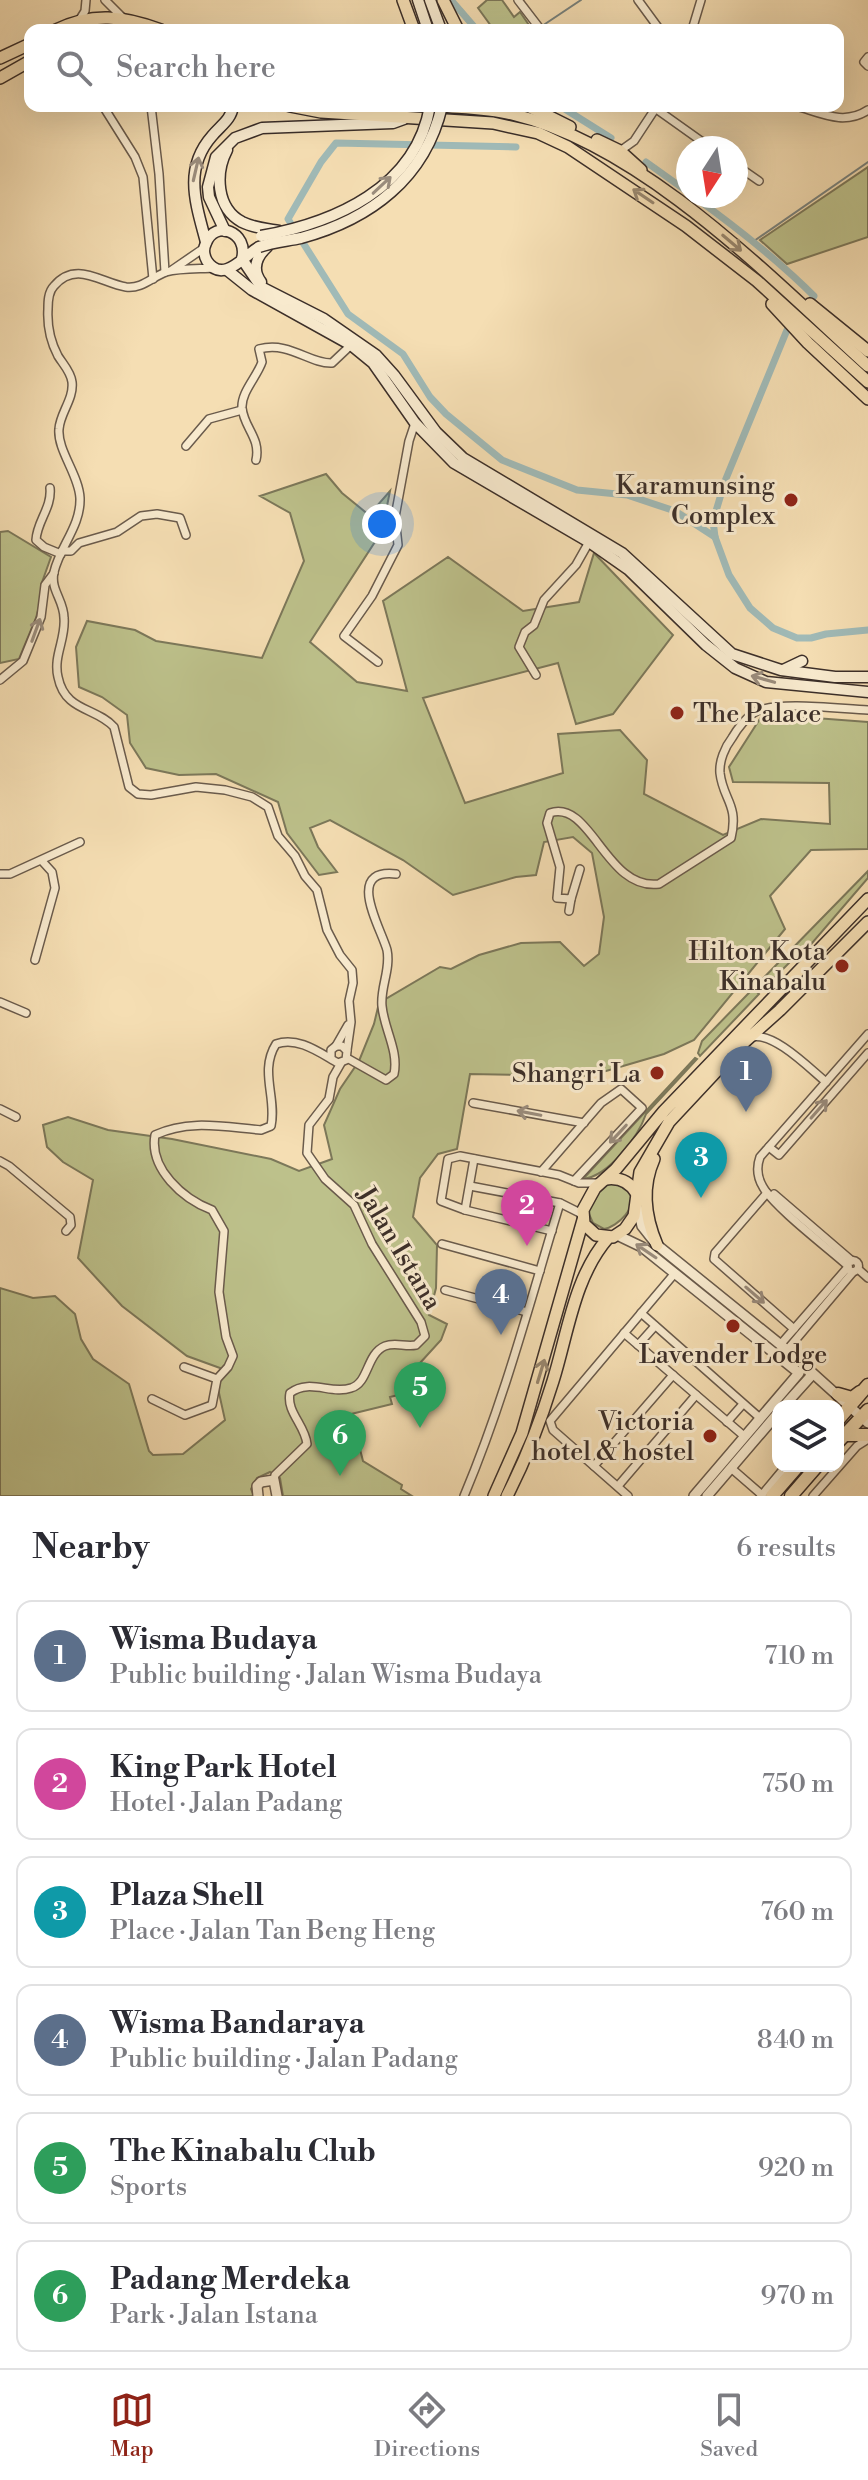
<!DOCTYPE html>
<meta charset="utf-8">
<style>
:root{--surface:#fff;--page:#f7f7f7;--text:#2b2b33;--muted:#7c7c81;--line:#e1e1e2;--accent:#8f2418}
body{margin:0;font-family:"Libre Bodoni",serif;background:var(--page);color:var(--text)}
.controls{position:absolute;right:24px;bottom:24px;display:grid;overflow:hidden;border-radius:16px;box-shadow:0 8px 32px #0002}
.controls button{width:72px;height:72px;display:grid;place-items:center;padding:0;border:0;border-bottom:2px solid var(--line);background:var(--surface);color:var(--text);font:40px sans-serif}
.compass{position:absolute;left:676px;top:136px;width:72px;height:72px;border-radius:50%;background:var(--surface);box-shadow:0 8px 32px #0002;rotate:192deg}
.you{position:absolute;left:382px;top:524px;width:28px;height:28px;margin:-20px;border:6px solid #fff;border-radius:50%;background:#1a73e8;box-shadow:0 0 0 12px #1a73e833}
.badge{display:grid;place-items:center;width:52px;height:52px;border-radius:50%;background:var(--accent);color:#fff;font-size:26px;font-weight:700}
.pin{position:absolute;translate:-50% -66px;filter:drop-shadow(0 2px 4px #0008)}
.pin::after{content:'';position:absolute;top:42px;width:28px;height:24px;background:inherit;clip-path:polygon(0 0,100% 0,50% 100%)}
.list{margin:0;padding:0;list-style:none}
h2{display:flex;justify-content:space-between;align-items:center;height:104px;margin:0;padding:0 32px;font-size:34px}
h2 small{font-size:26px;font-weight:400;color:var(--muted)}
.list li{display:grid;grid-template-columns:52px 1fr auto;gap:24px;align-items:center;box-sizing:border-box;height:112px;margin:0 16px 16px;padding:0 16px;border:2px solid var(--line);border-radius:16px}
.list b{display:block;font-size:30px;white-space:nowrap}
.list p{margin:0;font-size:26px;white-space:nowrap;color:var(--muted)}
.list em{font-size:26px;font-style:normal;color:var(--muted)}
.icon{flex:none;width:44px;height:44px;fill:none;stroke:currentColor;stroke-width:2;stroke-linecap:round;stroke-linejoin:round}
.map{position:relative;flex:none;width:868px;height:1496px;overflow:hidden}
.search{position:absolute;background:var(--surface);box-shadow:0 8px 32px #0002;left:24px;right:24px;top:24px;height:88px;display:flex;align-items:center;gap:20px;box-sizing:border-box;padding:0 28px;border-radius:16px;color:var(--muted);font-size:30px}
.sheet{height:872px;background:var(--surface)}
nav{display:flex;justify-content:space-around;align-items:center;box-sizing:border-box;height:112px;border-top:2px solid var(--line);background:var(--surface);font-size:22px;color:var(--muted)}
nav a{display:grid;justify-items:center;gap:4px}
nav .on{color:var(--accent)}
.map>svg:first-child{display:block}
.green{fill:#bdc18b;stroke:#7c785a;stroke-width:2}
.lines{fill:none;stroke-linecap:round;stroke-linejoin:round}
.stream{stroke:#78827e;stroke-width:2}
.canal{stroke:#a0bab7;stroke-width:7}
.minor-casing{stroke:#6a5b4c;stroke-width:10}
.tertiary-casing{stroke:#6a5b4c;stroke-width:12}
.secondary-casing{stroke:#3c2f29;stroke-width:13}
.primary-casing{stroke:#3c2f29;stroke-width:14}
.trunk-casing{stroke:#3c2f29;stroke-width:15}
.minor{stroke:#f8eace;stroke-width:7}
.tertiary{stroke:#f8eace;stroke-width:9}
.secondary{stroke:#f8eace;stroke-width:10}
.primary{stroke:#f5deb3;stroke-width:11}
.trunk{stroke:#f5deb3;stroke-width:12}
.secondary-bridge-casing{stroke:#3c2f29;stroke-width:13;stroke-linecap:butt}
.secondary-bridge{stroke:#f8eace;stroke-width:10}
.oneway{stroke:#9a8c7c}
.oneway2{stroke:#98866e}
.poi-dot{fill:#8f2418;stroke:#f8eace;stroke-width:3}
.labels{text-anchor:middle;stroke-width:6;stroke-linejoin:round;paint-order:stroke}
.poi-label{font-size:26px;fill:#3c2f29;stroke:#f8eace;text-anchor:end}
.street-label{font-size:26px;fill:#3c2f29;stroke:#f8eace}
</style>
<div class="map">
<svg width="868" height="1496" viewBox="0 0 868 1496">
<rect width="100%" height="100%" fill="#f5deb3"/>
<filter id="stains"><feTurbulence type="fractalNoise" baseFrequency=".0025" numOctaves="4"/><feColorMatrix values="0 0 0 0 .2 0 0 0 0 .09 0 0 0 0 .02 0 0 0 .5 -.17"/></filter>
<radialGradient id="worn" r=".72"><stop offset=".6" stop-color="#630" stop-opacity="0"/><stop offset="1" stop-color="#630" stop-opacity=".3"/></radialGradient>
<!-- green -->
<g class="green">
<path d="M487,0h15l12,17 6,-5 11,16 -37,2 -16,-22z"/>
<path d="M868,167v70l-81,27 -27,-24z"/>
<path d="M326,474l16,19 27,22 21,-24 -8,40 -72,111 47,40 50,9 -24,-90 65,-44 75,54 56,-9 15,-49 79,82 -60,79 -37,10 -18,-61 -135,35 42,105 98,-30 -5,-39 62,-4 27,30 -3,34 79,41 38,-16 69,5 -1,-41 -96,-1 -4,-15 34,-53 105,8v127l-57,1 -41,46 15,33 -91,111 -30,14 -75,22 -119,-2 -13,75 -19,5 -18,24 -7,39 24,28 -1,43 -7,27 18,9 -6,16 -21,23 14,11 -12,15 -32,8 2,7 -41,10 12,47 39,24 -1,4 11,7h-129l-3,-18 -10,-6 -13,6 -6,11 3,7h-254v-208l33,10 22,-2 20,18 6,25 12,20 36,25 20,67 4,4 30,-1 42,-34 -6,-27 1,-25 -33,-12 -65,-50 -44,-48 15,-78 -30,-18 -16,-15 -4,-22 25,-8 40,13 64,9 99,20 28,12 33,-12 -8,-34 16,-36 19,-28 15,-37 5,-21 61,-36 11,2 28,-14 42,-12 39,-1 24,24 15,-12 5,-37 -12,-64 -19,-16 -29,5 -8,33 -20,2 -63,18 -50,-35 -73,-40 -20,8 8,19 19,25 -18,3 -32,-42 -9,-31 -62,-28 -37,1 -33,-7 -16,-25 -3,-28 -25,-18 -23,-10 -3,-40 11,-26 48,9 21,11 106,17 42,-97 -14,-48 -30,-17z"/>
<path d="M8,531l43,26 -10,28 1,10 -6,23 -17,41 -19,4v-131z"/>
<path d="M868,871v7l-67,78 -3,-2 -30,30 -3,-2 -9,9 3,3 -59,62 -2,-3 4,-12z"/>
<path d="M695,1058l2,1 -51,55c-8,23 -37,62 -63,65z"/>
<path d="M612,1181c5,3 14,5 17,10 11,15 -12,36 -25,38l-11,-6 -5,-11 12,-24z"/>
</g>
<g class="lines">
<!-- stream -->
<g class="stream">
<path d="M542,26l39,-26"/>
<path d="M754,241l114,-79"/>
</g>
<!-- canal -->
<g class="canal">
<path d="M451,0l26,30"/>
<path d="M560,106l51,32"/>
<path d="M516,147l-180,-4 -15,19 -33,57 60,95 55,40 27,43 16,17 56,46 75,30 50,5 48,16 40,26"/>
<path d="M646,162l42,30"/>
<path d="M693,196c43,31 84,63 121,100l-2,3"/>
<path d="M787,330l-62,151 -12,40 2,16 14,38 21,33 23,20 24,10h14l15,-4 42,-4"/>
</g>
<!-- minor casing -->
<g class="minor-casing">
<g id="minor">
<path d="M105,0l18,18"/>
<path d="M518,0l23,30"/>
<path d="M638,0l22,30"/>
<path d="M80,19l5,-8 1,-11"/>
<path d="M692,30l9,-30"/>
<path d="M868,57l-4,5 4,4"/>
<path d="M103,106l32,51 8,20 10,102"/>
<path d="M151,106l8,68 6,98"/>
<path d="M652,106l59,42"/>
<path d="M796,106c25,7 48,20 72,4"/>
<path d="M620,151l14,-10 23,-35"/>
<path d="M736,165l23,16"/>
<path d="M214,268c-15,1 -34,0 -48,4 -14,5 -24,17 -40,15 -25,-4 -50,-27 -72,-1 -6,6 -6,16 -6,23 -1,17 2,32 10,47 5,8 13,16 14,26 2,17 -12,31 -13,47 -2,21 20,46 21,69 1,28 -20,48 -26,74 -4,18 10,28 10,46 2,21 -11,38 -6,59 7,35 38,30 56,50l15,60 9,7 13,1 45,-8 29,3 27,7 16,10 10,29 17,20 10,20 12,14 10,40 13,25 12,15 1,13 -4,18 2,21 -4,28"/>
<path d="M172,270l32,-22"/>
<path d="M186,446l23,-27 33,-9"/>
<path d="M256,460c5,-22 -12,-32 -14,-52 -1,-16 15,-31 20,-46l-3,-13c31,-8 50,15 73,14l19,-18"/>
<path d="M50,488c2,20 -13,33 -14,52l8,7 17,7"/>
<path d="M62,551h9l8,-8 38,-11 24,-16 16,-2 23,4 6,17"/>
<path d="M378,662l-34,-26 28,-40 26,-51 -3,-28 14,-76 6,-18"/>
<path d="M536,675l-17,-28 6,-15 9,-7 10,-25 32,-35 13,-23"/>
<path d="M0,680l23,-19 18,-44 4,-32 9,-12"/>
<path d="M580,869l-9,30 -14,-1 3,-31 -13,-44 3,-10c41,-14 56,78 109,71l72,-46c8,-34 -8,-38 -11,-65 -1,-12 5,-26 12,-35 5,-9 15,-22 25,-27 24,-10 84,-2 111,-1"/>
<path d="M0,874h10l70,-32"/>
<path d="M569,911l2,-12"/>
<path d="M35,960l20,-72 -3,-16 -10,-11"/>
<path d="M0,1002l26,11"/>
<path d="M752,1037c22,-5 57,31 74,45"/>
<path d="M336,1046l12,-21"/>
<path d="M347,1058l39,22 8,-6c5,-23 -10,-45 -12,-68 -2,-18 9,-37 5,-56 -6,-22 -43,-82 9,-76"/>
<path d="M473,1103l111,20"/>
<path d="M0,1109l16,8"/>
<path d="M769,1147l10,8 89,-102"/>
<path d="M0,1161l9,5 61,51 1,8 -5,6"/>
<path d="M541,1172l60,-69 20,-14 21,19 -68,73"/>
<path d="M470,1186l90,17 22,11"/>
<path d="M767,1193l-52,60 -1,6 80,70"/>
<path d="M774,1194l78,67"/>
<path d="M465,1210l9,-51"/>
<path d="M552,1231l-87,-21 -24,-9 7,-42 12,-3 99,19 20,8h19"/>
<path d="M442,1244l98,27"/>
<circle cx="853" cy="1266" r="5.5"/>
<path d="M848,1266c-20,-18 -74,-59 -85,-79 -6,-10 -7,-19 -3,-30l108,-123"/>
<path d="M858,1269l10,9"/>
<path d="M445,1290l82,22"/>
<path d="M641,1313l119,105"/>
<path d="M624,1333l120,103"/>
<path d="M638,1345l17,-19"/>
<path d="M780,1345l68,-78"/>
<path d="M787,1350l66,-78"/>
<path d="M184,1367l33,12"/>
<path d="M152,1399l33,16 27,-10 5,-26 11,-12 5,-11 -7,-19 -7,-45 5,-61 -12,-21c-29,-11 -63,-41 -57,-75 34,-16 69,-8 106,-5l10,-4c6,-28 -12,-55 5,-82 22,-8 44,9 62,19l8,-3 1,-9 -5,-5h-6l-5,4v8"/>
<path d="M727,1422l16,-18"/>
<path d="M594,1466l79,-91"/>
<path d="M731,1468l31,27"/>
<path d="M274,1480l1,-5 32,-31c-2,-19 -21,-32 -17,-51 20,-15 41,2 61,-5 18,-5 15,-34 34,-42 10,-4 20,1 31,-1l9,-9 -4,-14 -49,-78 -18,-39 -29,-26 -18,-26 2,-28 20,-26 4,-22 8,-14"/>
<path d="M618,1486l78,-91"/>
<path d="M464,1496c40,-95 66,-194 96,-293"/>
<path d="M628,1496l-75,-66 -3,-9 125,-148"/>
<path d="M761,1496l25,-30"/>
<path d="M813,1496l44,-50 11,-7"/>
</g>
</g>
<!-- tertiary casing -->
<g class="tertiary-casing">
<g id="tertiary">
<path d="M637,1206l5,20 15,19 130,105 81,73"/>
<path d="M617,1235l25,12 157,126 -105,123"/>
<path d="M784,1406l27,-30 -2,-6"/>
<path d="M258,1496l-1,-10 4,-4 13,-2 3,16"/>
<path d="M707,1496l71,-83"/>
</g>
</g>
<!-- secondary casing -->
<g class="secondary-casing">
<g id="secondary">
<path d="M418,0l10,30"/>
<path d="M430,0l11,30"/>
<path d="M227,150c-12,23 -11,58 15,72 12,6 25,7 37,9"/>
<path d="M225,231l-16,-34 -1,-10 8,-30 19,-19 27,-10 131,-5 11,-4"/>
<path d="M206,242c-10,-38 -23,-73 6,-106 9,-11 19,-16 21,-30"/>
<path d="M242,259l19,28 63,32 52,36 18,20 42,57 27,26 159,95 110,101 49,16 54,7h33"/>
<path d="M242,259c7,-27 -27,-40 -36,-16 -3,6 -2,13 1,18 16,24 38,-6 52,-14"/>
<path d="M227,270l25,20 99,55 22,18 42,60 39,40 135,79 40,28 77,75 29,23 31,14 102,10"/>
<path d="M261,282c-9,-12 -5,-25 6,-35"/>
<path d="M783,670l19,-9"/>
</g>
</g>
<!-- primary casing -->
<g class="primary-casing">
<g id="primary">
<path d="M403,0l11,30"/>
<path d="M443,0l15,30"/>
<path d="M56,30c37,-18 67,-14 105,0"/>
<path d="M0,58l30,-14"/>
<path d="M0,78l30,-17"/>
<path d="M290,106l31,6 172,11 45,10 30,14 118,79 71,55 111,101"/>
<path d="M440,106c24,2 48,2 72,8 132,32 258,163 356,252"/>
<path d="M528,106l42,21"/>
<path d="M597,140l23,11 21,19"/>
<path d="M772,304l36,39 60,56"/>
<path d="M810,304l58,47"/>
<path d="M868,899l-204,212 -48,58 -21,19 -12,22 1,14 12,11 17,2 12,-8 9,-13 6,-44 29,-50 71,-76 40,-36 88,-88"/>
<path d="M654,1159c-13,29 -9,58 3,86"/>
<path d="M606,1179c14,-2 24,3 31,15"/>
<path d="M494,1496l28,-63 61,-213"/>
<path d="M507,1496c19,-37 34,-76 46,-115 15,-48 21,-104 55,-143"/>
</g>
</g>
<!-- trunk casing -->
<g class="trunk-casing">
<g id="trunk">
<path d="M838,1394l14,4 8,-6"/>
<path d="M838,1420l30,-35"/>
<path d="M844,1435h24"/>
<path d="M838,1442l30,-32"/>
<path d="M772,1496l26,-30"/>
<path d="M791,1496l26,-30"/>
</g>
</g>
<!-- minor -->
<use href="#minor" class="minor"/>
<!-- tertiary -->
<use href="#tertiary" class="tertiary"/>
<!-- secondary -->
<use href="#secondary" class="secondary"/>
<!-- primary -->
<use href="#primary" class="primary"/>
<!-- trunk -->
<use href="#trunk" class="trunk"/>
<!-- secondary-bridge casing -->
<g class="secondary-bridge-casing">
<g id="secondary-bridge">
<path d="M261,236c73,-13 155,-48 169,-130"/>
<path d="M259,247c14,-5 28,-6 42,-9 70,-19 124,-60 141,-132"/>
</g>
</g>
<!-- secondary-bridge -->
<use href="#secondary-bridge" class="secondary-bridge"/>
</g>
<!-- one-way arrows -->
<defs><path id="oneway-shaft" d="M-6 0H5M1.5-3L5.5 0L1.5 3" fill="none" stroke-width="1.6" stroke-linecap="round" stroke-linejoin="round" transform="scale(2)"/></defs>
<g class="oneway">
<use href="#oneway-shaft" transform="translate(196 169) rotate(-77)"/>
<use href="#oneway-shaft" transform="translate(382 185) rotate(-43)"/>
<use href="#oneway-shaft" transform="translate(36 630) rotate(-70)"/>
<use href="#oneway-shaft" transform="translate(763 679) rotate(-164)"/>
<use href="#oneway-shaft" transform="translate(819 1109) rotate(-49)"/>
<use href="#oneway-shaft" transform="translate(529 1113) rotate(-169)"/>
<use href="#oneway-shaft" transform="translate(618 1134) rotate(133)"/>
<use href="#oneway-shaft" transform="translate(646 1251) rotate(-146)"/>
<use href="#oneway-shaft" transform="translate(755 1295) rotate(41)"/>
</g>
<g class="oneway2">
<use href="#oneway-shaft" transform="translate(643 196) rotate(-146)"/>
<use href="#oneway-shaft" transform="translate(732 243) rotate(40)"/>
<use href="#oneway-shaft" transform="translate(541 1371) rotate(-73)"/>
</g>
<!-- markers -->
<g class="poi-dot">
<circle cx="791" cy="500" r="8"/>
<circle cx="677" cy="713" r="8"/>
<circle cx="842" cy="966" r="8"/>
<circle cx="657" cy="1073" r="8"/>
<circle cx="733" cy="1326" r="8"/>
<circle cx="710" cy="1436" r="8"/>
</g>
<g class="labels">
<!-- poi labels -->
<g class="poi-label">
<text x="775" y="494">Karamunsing<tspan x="775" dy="30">Complex</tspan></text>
<text x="693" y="722" text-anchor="start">The Palace</text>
<text x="826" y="960">Hilton Kota<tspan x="826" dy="30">Kinabalu</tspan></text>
<text x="641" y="1082">Shangri La</text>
<text x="733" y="1363" text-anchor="middle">Lavender Lodge</text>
<text x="694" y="1430">Victoria<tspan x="694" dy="30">hotel &amp; hostel</tspan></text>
</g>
<!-- street labels -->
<g class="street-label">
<text transform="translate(400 1248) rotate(59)" y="9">Jalan Istana</text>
</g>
</g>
<rect width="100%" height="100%" filter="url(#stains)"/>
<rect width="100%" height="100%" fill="url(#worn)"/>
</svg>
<div class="controls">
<button><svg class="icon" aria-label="layers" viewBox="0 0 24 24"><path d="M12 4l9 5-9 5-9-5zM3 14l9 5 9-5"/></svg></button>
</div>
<svg class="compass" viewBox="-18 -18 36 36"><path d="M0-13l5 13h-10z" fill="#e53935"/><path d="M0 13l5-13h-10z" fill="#7c7c81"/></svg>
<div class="you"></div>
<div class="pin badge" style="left:746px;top:1112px;background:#5c6f8a">1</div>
<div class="pin badge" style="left:527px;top:1246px;background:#d1479c">2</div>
<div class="pin badge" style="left:701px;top:1198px;background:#0f9aa8">3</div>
<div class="pin badge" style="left:501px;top:1335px;background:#5c6f8a">4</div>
<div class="pin badge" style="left:420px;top:1428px;background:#2e9e5b">5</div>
<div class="pin badge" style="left:340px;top:1476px;background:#2e9e5b">6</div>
<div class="search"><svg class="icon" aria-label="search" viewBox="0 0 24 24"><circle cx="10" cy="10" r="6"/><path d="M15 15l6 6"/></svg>Search here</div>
</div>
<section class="sheet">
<h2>Nearby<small>6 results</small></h2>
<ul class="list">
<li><span class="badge" style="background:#5c6f8a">1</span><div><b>Wisma Budaya</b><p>Public building · Jalan Wisma Budaya</p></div><em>710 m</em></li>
<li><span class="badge" style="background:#d1479c">2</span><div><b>King Park Hotel</b><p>Hotel · Jalan Padang</p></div><em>750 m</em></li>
<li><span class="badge" style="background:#0f9aa8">3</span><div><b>Plaza Shell</b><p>Place · Jalan Tan Beng Heng</p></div><em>760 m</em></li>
<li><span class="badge" style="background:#5c6f8a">4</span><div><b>Wisma Bandaraya</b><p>Public building · Jalan Padang</p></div><em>840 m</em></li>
<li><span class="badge" style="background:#2e9e5b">5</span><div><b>The Kinabalu Club</b><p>Sports</p></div><em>920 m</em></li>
<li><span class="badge" style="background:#2e9e5b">6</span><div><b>Padang Merdeka</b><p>Park · Jalan Istana</p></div><em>970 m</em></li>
</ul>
</section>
<nav>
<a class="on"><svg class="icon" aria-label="map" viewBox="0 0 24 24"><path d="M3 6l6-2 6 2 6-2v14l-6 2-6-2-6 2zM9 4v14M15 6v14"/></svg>Map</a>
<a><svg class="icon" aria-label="directions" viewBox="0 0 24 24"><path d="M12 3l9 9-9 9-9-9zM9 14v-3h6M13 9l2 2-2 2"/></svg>Directions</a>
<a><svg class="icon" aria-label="saved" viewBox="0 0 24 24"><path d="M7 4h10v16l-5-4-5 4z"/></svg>Saved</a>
</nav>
